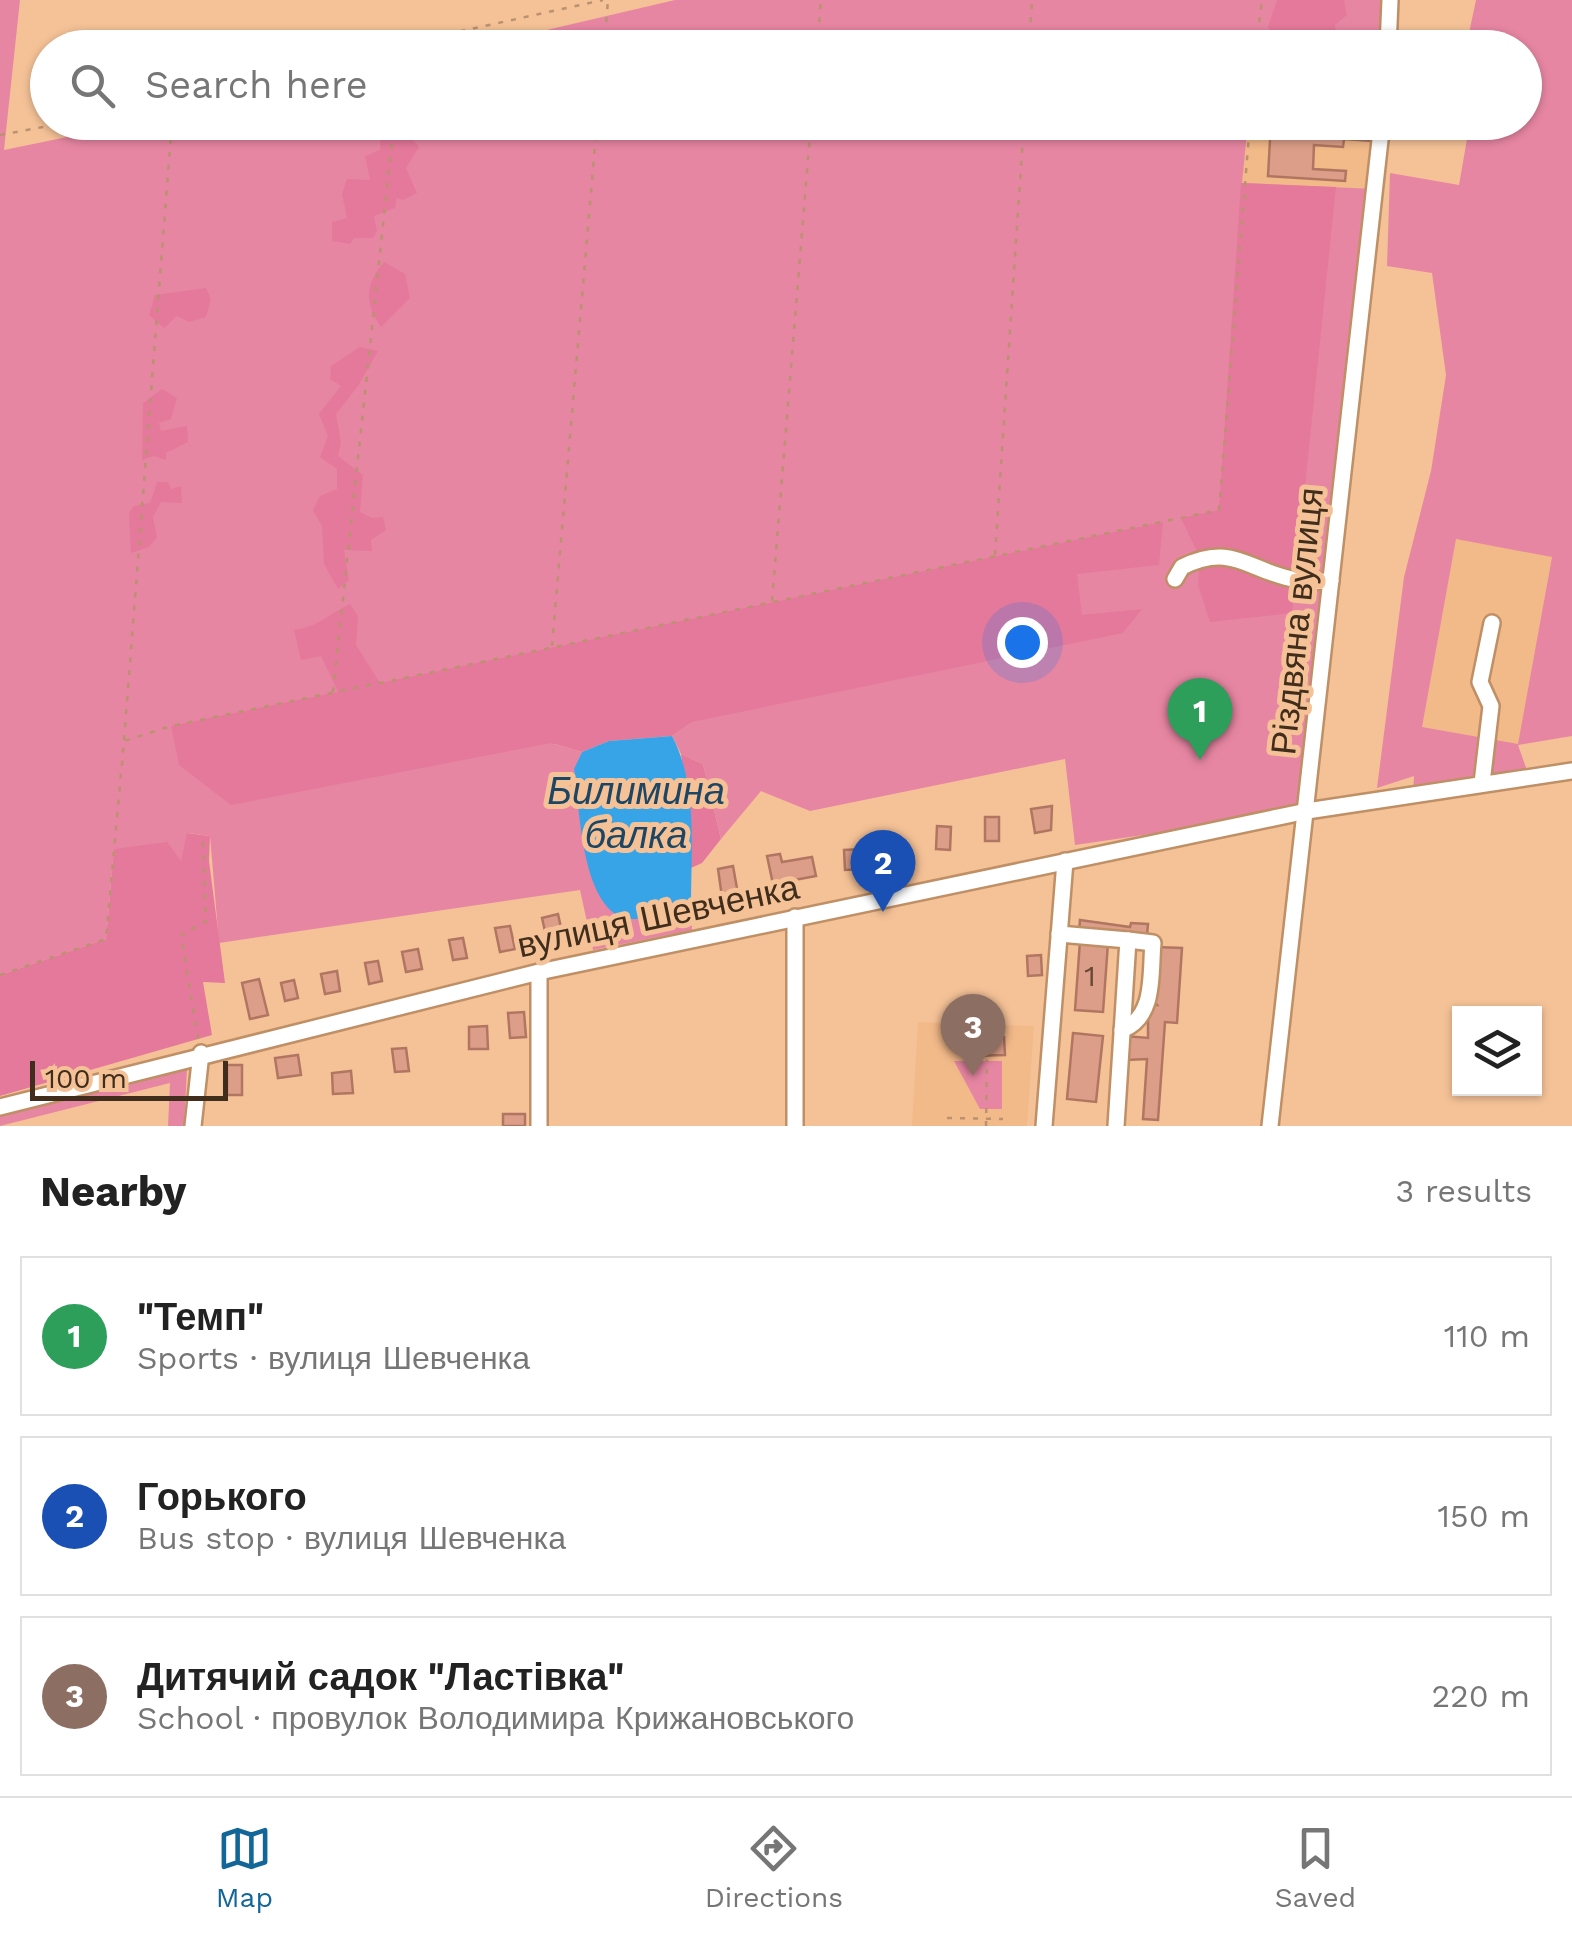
<!DOCTYPE html>
<meta charset="utf-8">
<style>
:root{--surface:#fff;--page:#f6f6f6;--text:#222;--muted:#767676;--line:#e0e0e0;--accent:#136798}
body{margin:0;font-family:"Work Sans",sans-serif;background:var(--page);color:var(--text)}
.controls{position:absolute;right:30px;bottom:30px;display:grid;overflow:hidden;border-radius:0px;box-shadow:0 2px 8px #0004}
.controls button{width:90px;height:90px;display:grid;place-items:center;padding:0;border:0;border-bottom:2px solid var(--line);background:var(--surface);color:var(--text);font:50px sans-serif}
.scale{position:absolute;left:30px;bottom:25px;width:198px;box-sizing:border-box;padding-left:10px;border:5px solid #402d1b;border-top:0;font-size:28px;line-height:35px;white-space:nowrap;color:#402d1b;-webkit-text-stroke:8px #f5c297;paint-order:stroke}
.you{position:absolute;left:1022px;top:642px;width:35px;height:35px;margin:-25px;border:8px solid #fff;border-radius:50%;background:#1a73e8;box-shadow:0 0 0 15px #1a73e833}
.badge{display:grid;place-items:center;width:65px;height:65px;border-radius:50%;background:var(--accent);color:#fff;font-size:32px;font-weight:700}
.pin{position:absolute;translate:-50% -82px;filter:drop-shadow(0 2px 5px #0008)}
.pin::after{content:'';position:absolute;top:52px;width:35px;height:30px;background:inherit;clip-path:polygon(0 0,100% 0,50% 100%)}
.list{margin:0;padding:0;list-style:none}
h2{display:flex;justify-content:space-between;align-items:center;height:130px;margin:0;padding:0 40px;font-size:42px}
h2 small{font-size:32px;font-weight:400;color:var(--muted)}
.list li{display:grid;grid-template-columns:65px 1fr auto;gap:30px;align-items:center;box-sizing:border-box;height:160px;margin:0 20px 20px;padding:0 20px;border:2px solid var(--line);border-radius:0px}
.list b{display:block;font-size:38px;white-space:nowrap}
.list p{margin:0;font-size:32px;white-space:nowrap;color:var(--muted)}
.list em{font-size:32px;font-style:normal;color:var(--muted)}
.icon{flex:none;width:55px;height:55px;fill:none;stroke:currentColor;stroke-width:2;stroke-linecap:round;stroke-linejoin:round}
.map{position:relative;flex:none;width:1572px;height:1126px;overflow:hidden}
.search{position:absolute;background:var(--surface);box-shadow:0 2px 8px #0004;left:30px;right:30px;top:30px;height:110px;display:flex;align-items:center;gap:25px;box-sizing:border-box;padding:0 35px;border-radius:55px;color:var(--muted);font-size:38px}
.sheet{height:670px;background:var(--surface)}
nav{display:flex;justify-content:space-around;align-items:center;box-sizing:border-box;height:140px;border-top:2px solid var(--line);background:var(--surface);font-size:28px;color:var(--muted)}
nav a{display:grid;justify-items:center;gap:5px}
nav .on{color:var(--accent)}
.map>svg:first-child{display:block}
.built{fill:#f2b989}
.green{fill:#e786a3;fill-rule:evenodd}
.forest{fill:#e5799b}
.water{fill:#37a4e8}
.building{fill:#dc9e88;stroke:#b17661;stroke-width:2.5}
.lines{fill:none;stroke-linecap:round;stroke-linejoin:round}
.minor-casing{stroke:#bf8f66;stroke-width:20}
.path{stroke:#ba926f;stroke-width:2.5;stroke-dasharray:5 8;stroke-linecap:butt}
.minor{stroke:#fff;stroke-width:15}
.labels{text-anchor:middle;stroke-width:10;stroke-linejoin:round;paint-order:stroke}
.number-label{font-size:30px;fill:#674936}
.street-label{font-size:35px;fill:#402d1b;stroke:#f5c297}
.water-label{font-size:38px;font-style:italic;fill:#1c4663;stroke:#f5c297}
</style>
<div class="map">
<svg width="1572" height="1126" viewBox="0 0 1572 1126">
<rect width="100%" height="100%" fill="#f5c297"/>
<!-- built -->
<g class="built">
<path d="M1248,123h134l-7,66 -134,-6z"/>
<path d="M1456,538l96,18 -34,189 -97,-18z"/>
<path d="M918,1022l116,4 -7,100h-115z"/>
</g>
<!-- green -->
<g class="green">
<path d="M0,0h20l-16,150 136,-28h1108l-6,61 133,6 -68,622 -232,34 -10,-86 -255,52 -49,-20 -40,48 -18,-75 -22,-10 -9,-18 17,-12 -135,20 28,8 -8,18 57,149 60,-16 1,27 -99,20 -13,-60 -361,53 -9,-107 -22,-3 -7,30 -67,-14 -8,90 -106,36z"/>
<path d="M675,0h715l-2,47 -919,1z"/>
<path d="M1476,0h96v736l-54,9 11,31 -116,18 1,-18 -37,12 27,-211 27,-106 15,-96 -14,-102 -45,-7 3,-93 69,12 8,-46 -72,-16 129,-1v-74l-58,-1zM1456,539l96,18 -34,187 -96,-17z"/>
<path d="M954,1061h48v48h-22z"/>
<path d="M179,1068l8,1 -3,57h-16l2,-43 -170,43v-17z"/>
</g>
<!-- forest -->
<g class="forest">
<path d="M1277,0h67l3,15 -12,10 3,22h-59l-11,-20z"/>
<path d="M404,130l15,17 -13,21 11,25 -14,7 -6,-2 -2,10 -21,8 3,15 -4,7h-19l-4,6 -18,-3v-19l15,-4 -5,-24 5,-15 23,1 -5,-24 15,-6 1,-18z"/>
<path d="M1241,183l95,4 -44,426 -82,9 -12,-37 2,-27 -19,-40 38,-8z"/>
<path d="M384,262l21,12 5,24 -29,29c-17,-24 -16,-43 3,-65z"/>
<path d="M206,288l5,11 -5,18 -17,5 -12,-6 -13,12 -15,-13 6,-20z"/>
<path d="M360,347l18,4 -20,35 -22,28 5,29 -3,13 25,19 -3,37 12,6 11,-1 3,13 -15,10 1,11 -28,-1 5,30 -11,9 -14,-25 -2,-38 -9,-16 7,-14 17,-7v-20l-17,-12 8,-21 -9,-22 22,-28 -11,-7 1,-13z"/>
<path d="M162,389l15,9 -6,21 -12,4 2,8 26,-5 1,16 -22,11v7l-12,-4 -12,4 1,-57z"/>
<path d="M157,482h11l3,7 10,-3 1,17 -21,-1 -8,15 4,20 -8,10 -18,6 -2,-40 5,-7 16,-3z"/>
<path d="M1163,522l-4,43 -82,9 5,41 60,-6 -19,24 -431,89 -20,14 -63,5 -27,11 -31,-9 -320,62 -52,-40 -8,-39 167,-34 -17,-36 -20,4 -7,-30c24,-3 35,-16 56,-26l8,12 -2,29 24,38z"/>
<path d="M681,754l22,10 18,75 -19,24 -11,5v-46z"/>
<path d="M187,833l23,3 -1,25 16,122 -22,-1 9,53 -212,61v-121l106,-36 8,-90 53,-7 14,19z"/>
</g>
<!-- water -->
<path class="water" d="M672,736c26,49 19,114 19,167 -17,5 -44,17 -61,16 -49,-5 -50,-111 -56,-150l8,-17 27,-11z"/>
<!-- building -->
<g class="building">
<path d="M1271,122h102l-2,19 -27,-2 -1,8 -29,-2 -1,24 33,2 -1,10 -77,-5z"/>
<path d="M1052,806l-1,24 -16,3 -4,-24z"/>
<rect x="985" y="817" width="14" height="24"/>
<path d="M937,826l14,1 -1,23 -14,-1z"/>
<path d="M901,846l2,20 -15,1 -2,-20z"/>
<path d="M862,849v20l-17,1 -1,-20z"/>
<path d="M780,854l2,8 30,-5 4,19 -43,8 -6,-28z"/>
<path d="M733,866l5,28 -16,3 -4,-28z"/>
<path d="M558,914l5,23 -16,3 -5,-22z"/>
<path d="M1080,920l50,7 1,-4 17,1 -1,12 -68,-4z"/>
<path d="M510,926l5,23 -15,3 -5,-24z"/>
<path d="M463,938l4,20 -14,2 -4,-20z"/>
<path d="M1080,941l28,2 -5,69 -28,-2z"/>
<path d="M1156,947l26,1 -5,75 -12,-1 -7,98 -15,-1 4,-60 -21,1v-24l22,2v-25l3,-8h6l-4,-5z"/>
<path d="M418,949l4,20 -16,3 -4,-20z"/>
<path d="M1041,955l1,20 -14,1 -1,-20z"/>
<path d="M378,961l4,20 -13,3 -4,-21z"/>
<path d="M337,971l3,20 -15,3 -4,-20z"/>
<path d="M259,979l9,36 -18,4 -8,-36z"/>
<path d="M294,980l4,18 -13,3 -4,-18z"/>
<path d="M524,1012l2,25 -16,1 -2,-25z"/>
<path d="M487,1026l1,23h-19v-22z"/>
<path d="M1073,1033l30,3 -7,66 -29,-3z"/>
<path d="M1004,1037l1,18 -35,1 -1,-18z"/>
<path d="M406,1048l3,23 -14,1 -3,-23z"/>
<path d="M298,1055l3,20 -23,3 -3,-20z"/>
<rect x="227" y="1065" width="15" height="30"/>
<path d="M351,1071l2,22 -20,1 -1,-21z"/>
<rect x="503" y="1114" width="22" height="12"/>
</g>
<g class="lines">
<!-- minor casing -->
<g class="minor-casing">
<g id="minor">
<path d="M1388,48l2,-48"/>
<path d="M1175,579l7,-12c52,-26 68,6 116,13 11,2 22,1 33,1"/>
<path d="M1482,783l9,-77 -11,-24 12,-59"/>
<path d="M1059,934l69,6 -12,186"/>
<path d="M539,972v154"/>
<path d="M1122,1030c34,-13 28,-56 31,-87l-25,-3"/>
<path d="M0,1107l539,-135 768,-161 265,-40"/>
<path d="M193,1126l8,-73"/>
<path d="M795,1126v-209"/>
<path d="M1044,1126l21,-265"/>
<path d="M1270,1126l112,-1004"/>
</g>
</g>
<!-- path -->
<g class="path">
<path d="M384,48l219,-48"/>
<path d="M604,48l4,-48"/>
<path d="M817,48l4,-48"/>
<path d="M1029,48l3,-48"/>
<path d="M1256,48l6,-48"/>
<path d="M0,135l70,-13"/>
<path d="M995,555l29,-433"/>
<path d="M772,601l39,-479"/>
<path d="M552,646l45,-524"/>
<path d="M333,692l61,-570"/>
<path d="M124,740l48,-618"/>
<path d="M0,975l106,-36 18,-198 47,-15 1048,-216 31,-388"/>
<path d="M198,1039l-17,-104 25,-14 -3,-79"/>
<path d="M947,1118l56,1"/>
<path d="M986,1126l1,-66"/>
</g>
<!-- minor -->
<use href="#minor" class="minor"/>
</g>
<g class="labels">
<!-- number labels -->
<g class="number-label">
<text x="1090" y="986">1</text>
</g>
<!-- street labels -->
<g class="street-label">
<text transform="translate(1297 621) rotate(-84)" y="12">Різдвяна вулиця</text>
<text transform="translate(658 916) rotate(-12)" y="12">вулиця Шевченка</text>
</g>
<!-- water labels -->
<g class="water-label">
<text x="636" y="804">Билимина<tspan x="636" dy="44">балка</tspan></text>
</g>
</g>
</svg>
<div class="controls">
<button><svg class="icon" aria-label="layers" viewBox="0 0 24 24"><path d="M12 4l9 5-9 5-9-5zM3 14l9 5 9-5"/></svg></button>
</div>
<div class="scale">100 m</div>
<div class="you"></div>
<div class="pin badge" style="left:1200px;top:760px;background:#2e9e5b">1</div>
<div class="pin badge" style="left:883px;top:912px;background:#1a4fb4">2</div>
<div class="pin badge" style="left:973px;top:1076px;background:#8d6e63">3</div>
<div class="search"><svg class="icon" aria-label="search" viewBox="0 0 24 24"><circle cx="10" cy="10" r="6"/><path d="M15 15l6 6"/></svg>Search here</div>
</div>
<section class="sheet">
<h2>Nearby<small>3 results</small></h2>
<ul class="list">
<li><span class="badge" style="background:#2e9e5b">1</span><div><b>&quot;Темп&quot;</b><p>Sports · вулиця Шевченка</p></div><em>110 m</em></li>
<li><span class="badge" style="background:#1a4fb4">2</span><div><b>Горького</b><p>Bus stop · вулиця Шевченка</p></div><em>150 m</em></li>
<li><span class="badge" style="background:#8d6e63">3</span><div><b>Дитячий садок &quot;Ластівка&quot;</b><p>School · провулок Володимира Крижановського</p></div><em>220 m</em></li>
</ul>
</section>
<nav>
<a class="on"><svg class="icon" aria-label="map" viewBox="0 0 24 24"><path d="M3 6l6-2 6 2 6-2v14l-6 2-6-2-6 2zM9 4v14M15 6v14"/></svg>Map</a>
<a><svg class="icon" aria-label="directions" viewBox="0 0 24 24"><path d="M12 3l9 9-9 9-9-9zM9 14v-3h6M13 9l2 2-2 2"/></svg>Directions</a>
<a><svg class="icon" aria-label="saved" viewBox="0 0 24 24"><path d="M7 4h10v16l-5-4-5 4z"/></svg>Saved</a>
</nav>
